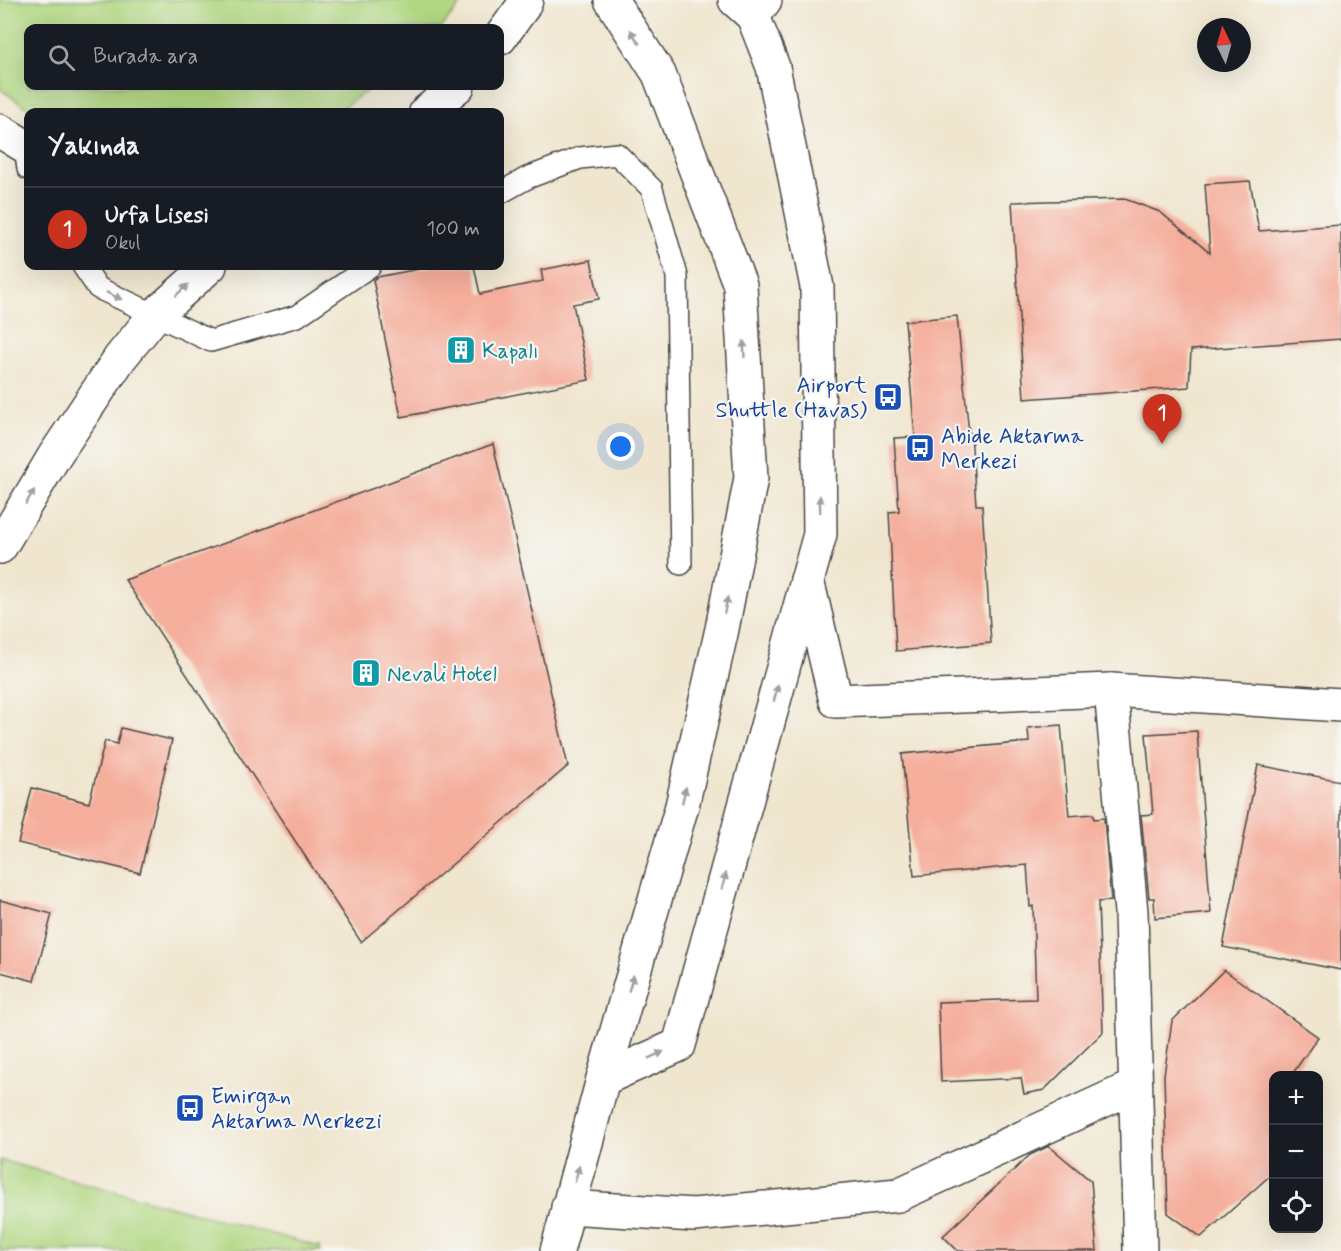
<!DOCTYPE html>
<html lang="tr">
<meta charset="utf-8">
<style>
:root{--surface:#171b24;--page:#242831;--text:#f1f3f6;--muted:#9ea1a6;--line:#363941;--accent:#c8321e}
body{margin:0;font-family:Mynerve,sans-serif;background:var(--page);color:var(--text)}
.controls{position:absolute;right:18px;bottom:18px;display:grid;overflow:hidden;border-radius:12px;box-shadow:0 6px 24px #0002}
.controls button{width:54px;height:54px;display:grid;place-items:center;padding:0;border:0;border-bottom:2px solid var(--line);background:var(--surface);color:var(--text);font:30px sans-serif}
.compass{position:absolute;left:1197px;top:18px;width:54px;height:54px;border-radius:50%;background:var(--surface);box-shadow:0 6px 24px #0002;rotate:355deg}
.you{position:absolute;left:621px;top:447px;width:21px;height:21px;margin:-15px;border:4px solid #fff;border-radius:50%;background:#1a73e8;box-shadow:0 0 0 9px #1a73e833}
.badge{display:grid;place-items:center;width:39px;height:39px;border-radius:50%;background:var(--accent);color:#fff;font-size:20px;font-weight:700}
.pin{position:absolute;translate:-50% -50px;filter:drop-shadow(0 2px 3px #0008)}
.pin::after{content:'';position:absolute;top:32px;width:21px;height:18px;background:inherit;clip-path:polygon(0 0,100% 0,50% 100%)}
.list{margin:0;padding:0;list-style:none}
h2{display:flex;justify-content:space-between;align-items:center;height:78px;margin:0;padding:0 24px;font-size:26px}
h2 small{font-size:20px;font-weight:400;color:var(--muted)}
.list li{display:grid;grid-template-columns:39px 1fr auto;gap:18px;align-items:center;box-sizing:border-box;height:84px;padding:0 24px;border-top:2px solid var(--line)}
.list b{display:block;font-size:22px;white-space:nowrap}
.list p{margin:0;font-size:20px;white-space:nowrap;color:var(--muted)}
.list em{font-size:20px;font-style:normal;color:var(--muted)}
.icon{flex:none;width:33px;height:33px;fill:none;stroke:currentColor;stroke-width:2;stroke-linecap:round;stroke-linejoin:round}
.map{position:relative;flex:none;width:1341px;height:1251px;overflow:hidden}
.search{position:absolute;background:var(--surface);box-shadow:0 6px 24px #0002;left:24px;top:24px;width:480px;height:66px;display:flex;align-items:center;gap:15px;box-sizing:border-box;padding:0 21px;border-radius:12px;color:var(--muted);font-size:22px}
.panel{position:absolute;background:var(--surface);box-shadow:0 6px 24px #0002;left:24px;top:108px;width:480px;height:162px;border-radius:12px}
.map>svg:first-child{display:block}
.green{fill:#b0d781;stroke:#6e8156;stroke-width:1.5}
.building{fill:#f5ae9b}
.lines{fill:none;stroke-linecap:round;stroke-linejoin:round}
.lane-casing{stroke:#494744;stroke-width:24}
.street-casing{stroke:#494744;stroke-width:36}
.primary-casing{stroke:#494744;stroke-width:36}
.highway-casing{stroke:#494744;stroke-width:36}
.lane{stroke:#fff;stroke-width:21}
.street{stroke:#fff;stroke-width:33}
.primary{stroke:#fff;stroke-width:33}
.highway{stroke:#fff;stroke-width:33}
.oneway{fill:#a0a0a0}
.labels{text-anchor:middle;stroke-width:4.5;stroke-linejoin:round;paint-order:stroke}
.culture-label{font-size:22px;fill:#0d838f;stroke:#f6f6f2;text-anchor:start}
.transit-label{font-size:22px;fill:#164399;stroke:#f6f6f2;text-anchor:start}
</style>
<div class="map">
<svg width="1341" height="1251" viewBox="0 0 1341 1251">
<rect width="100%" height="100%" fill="#f6f6f2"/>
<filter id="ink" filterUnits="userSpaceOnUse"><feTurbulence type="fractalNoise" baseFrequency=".0167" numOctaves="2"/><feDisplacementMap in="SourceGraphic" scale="12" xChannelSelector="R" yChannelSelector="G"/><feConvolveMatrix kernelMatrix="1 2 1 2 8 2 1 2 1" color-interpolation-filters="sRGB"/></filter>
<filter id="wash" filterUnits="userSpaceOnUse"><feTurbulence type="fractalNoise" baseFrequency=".008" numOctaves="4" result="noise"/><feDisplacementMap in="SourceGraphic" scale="24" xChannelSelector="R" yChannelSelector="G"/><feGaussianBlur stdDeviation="1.35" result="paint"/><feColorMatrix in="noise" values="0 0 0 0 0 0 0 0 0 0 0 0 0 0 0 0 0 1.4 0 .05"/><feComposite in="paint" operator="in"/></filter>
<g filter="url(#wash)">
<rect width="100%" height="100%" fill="#f0e6cf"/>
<!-- green -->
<g class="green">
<path d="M0,0h464l-23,28h-413v58h346l-34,23 -10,3h-296l-34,-23z"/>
<path d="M0,1160l320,87v4h-320z"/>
</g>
<g id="blocks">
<!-- building -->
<g class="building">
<path d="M1250,181l9,50 82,-6v114l-150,11 -2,37 -165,12 -12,-197 113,-3 35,13 50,41 -5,-69z"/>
<path d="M591,260l8,39 -26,5 16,76 -188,37 -28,-137 4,-3 57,-11h40l6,28 63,-13 -2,-11z"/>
<path d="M957,316l12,117h2l5,72h6l9,138 -95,8 -7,-139 10,-1 -5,-73 21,-1 -10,-116z"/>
<path d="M493,444l75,322 -207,176 -236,-362z"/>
<path d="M1061,725l8,91 24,-2 1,5 10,-1 7,83 -13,1 5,130 -59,58 -20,4 -3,-16 -80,4 -3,-80 98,-3 -3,-93 -3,1 -3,-42 -113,11 -12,-122 127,-12 -1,-14z"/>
<path d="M121,728l51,12 -32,133 -122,-30 14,-55 57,15 16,-62 12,3z"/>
<path d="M1197,731l14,182 -56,5 -1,-20h-5l-8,-83 12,-1 -7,-80z"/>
<path d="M1258,765l83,16v189l-118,-23z"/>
<path d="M0,900l52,14 -18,67 -34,-9z"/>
<path d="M1224,970l94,67 -27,39h-17v96l-73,65 -33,-24 -4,-138 8,-54z"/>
<path d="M1049,1146l42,35 6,70h-139l-15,-15 87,-81z"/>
</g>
</g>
</g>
<g filter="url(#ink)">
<use href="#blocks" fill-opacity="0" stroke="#494744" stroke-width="1.5"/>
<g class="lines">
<!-- lane casing -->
<g class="lane-casing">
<g id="lane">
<path d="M25,147l3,22"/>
<path d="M500,193l27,-15 53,-20 37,-4 35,35 25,87 4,288"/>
<path d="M83,266l15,22 113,53 86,-25 73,-50"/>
</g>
</g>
<!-- street casing -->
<g class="street-casing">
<g id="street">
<path d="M807,580l29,121 275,-11 230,15"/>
<path d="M1111,690l20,222 9,339"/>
<path d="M568,1207l126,8 204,-20 237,-109"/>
</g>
</g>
<!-- primary casing -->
<g class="primary-casing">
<g id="primary">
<path d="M0,547l55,-92 65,-97 35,-43 55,-49"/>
<path d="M557,1251l46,-172 76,-34 141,-511 -3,-247 -44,-220 -20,-51 -18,-16"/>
</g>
</g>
<!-- highway casing -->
<g class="highway-casing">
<g id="highway">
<path d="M753,16l12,-16"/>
<path d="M500,38l22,-30 4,-8"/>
<path d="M426,112l32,-26"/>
<path d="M0,131l28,17"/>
<path d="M603,1079l79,-273 40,-177 29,-151 -11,-193 -81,-211 -48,-74"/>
</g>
</g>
<!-- lane -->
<use href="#lane" class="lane"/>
<!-- street -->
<use href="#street" class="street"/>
<!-- primary -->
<use href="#primary" class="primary"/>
<!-- highway -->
<use href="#highway" class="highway"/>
</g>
<!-- one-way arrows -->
<defs><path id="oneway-solid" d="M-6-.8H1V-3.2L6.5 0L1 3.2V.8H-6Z" transform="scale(1.5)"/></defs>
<g class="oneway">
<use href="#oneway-solid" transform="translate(635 37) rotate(-123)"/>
<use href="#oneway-solid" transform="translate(182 290) rotate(-43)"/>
<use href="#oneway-solid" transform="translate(114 296) rotate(25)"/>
<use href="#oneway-solid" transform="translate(744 349) rotate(-93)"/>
<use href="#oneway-solid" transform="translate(30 497) rotate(-59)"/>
<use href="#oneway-solid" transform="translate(820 504) rotate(-91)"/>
<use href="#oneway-solid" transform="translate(726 605) rotate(-79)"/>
<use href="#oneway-solid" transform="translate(776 693) rotate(-75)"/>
<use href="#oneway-solid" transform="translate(684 795) rotate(-77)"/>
<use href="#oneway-solid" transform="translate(724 881) rotate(-75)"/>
<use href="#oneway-solid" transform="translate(631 983) rotate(-74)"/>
<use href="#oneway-solid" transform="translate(656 1055) rotate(-24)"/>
<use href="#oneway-solid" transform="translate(577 1174) rotate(-75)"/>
</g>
</g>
<!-- icons -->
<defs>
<g id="building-square" transform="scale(1.5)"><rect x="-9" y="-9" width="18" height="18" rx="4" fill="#0f9aa8" stroke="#f6f6f2"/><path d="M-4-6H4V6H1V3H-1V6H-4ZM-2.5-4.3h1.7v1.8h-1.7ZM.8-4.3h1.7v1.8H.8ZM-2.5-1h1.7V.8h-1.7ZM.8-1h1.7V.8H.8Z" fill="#fff"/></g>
<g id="bus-square" transform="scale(1.5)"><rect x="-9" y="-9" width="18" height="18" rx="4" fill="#1a4fb4" stroke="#f6f6f2"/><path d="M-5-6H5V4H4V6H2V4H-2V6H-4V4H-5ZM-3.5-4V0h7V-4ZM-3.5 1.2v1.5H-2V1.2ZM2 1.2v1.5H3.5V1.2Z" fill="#fff"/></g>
</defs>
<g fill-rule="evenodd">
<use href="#building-square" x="461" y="350"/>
<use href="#bus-square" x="888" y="397"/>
<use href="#bus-square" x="920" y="448"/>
<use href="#building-square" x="366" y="673"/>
<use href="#bus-square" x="190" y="1108"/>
</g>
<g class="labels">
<!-- culture labels -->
<g class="culture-label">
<text x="482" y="358">Kapalı</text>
<text x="387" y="681">Nevali Hotel</text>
</g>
<!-- transit labels -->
<g class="transit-label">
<text x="867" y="392" text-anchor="end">Airport<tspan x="867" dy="25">Shuttle (Havas)</tspan></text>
<text x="941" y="443">Abide Aktarma<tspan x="941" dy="25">Merkezi</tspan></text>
<text x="211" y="1103">Emirgan<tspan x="211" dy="25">Aktarma Merkezi</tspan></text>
</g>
</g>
</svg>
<div class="controls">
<button>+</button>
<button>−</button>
<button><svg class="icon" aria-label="locate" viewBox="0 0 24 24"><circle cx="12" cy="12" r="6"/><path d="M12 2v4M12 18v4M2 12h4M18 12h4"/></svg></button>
</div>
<svg class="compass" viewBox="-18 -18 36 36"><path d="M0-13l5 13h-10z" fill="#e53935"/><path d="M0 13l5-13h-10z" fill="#9ea1a6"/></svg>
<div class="you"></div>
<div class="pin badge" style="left:1162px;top:444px">1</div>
<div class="search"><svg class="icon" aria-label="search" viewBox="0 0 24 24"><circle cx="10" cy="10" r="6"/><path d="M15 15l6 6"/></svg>Burada ara</div>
<section class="panel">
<h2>Yakında<small></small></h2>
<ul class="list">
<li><span class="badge">1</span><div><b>Urfa Lisesi</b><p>Okul</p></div><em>100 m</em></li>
</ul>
</section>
</div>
